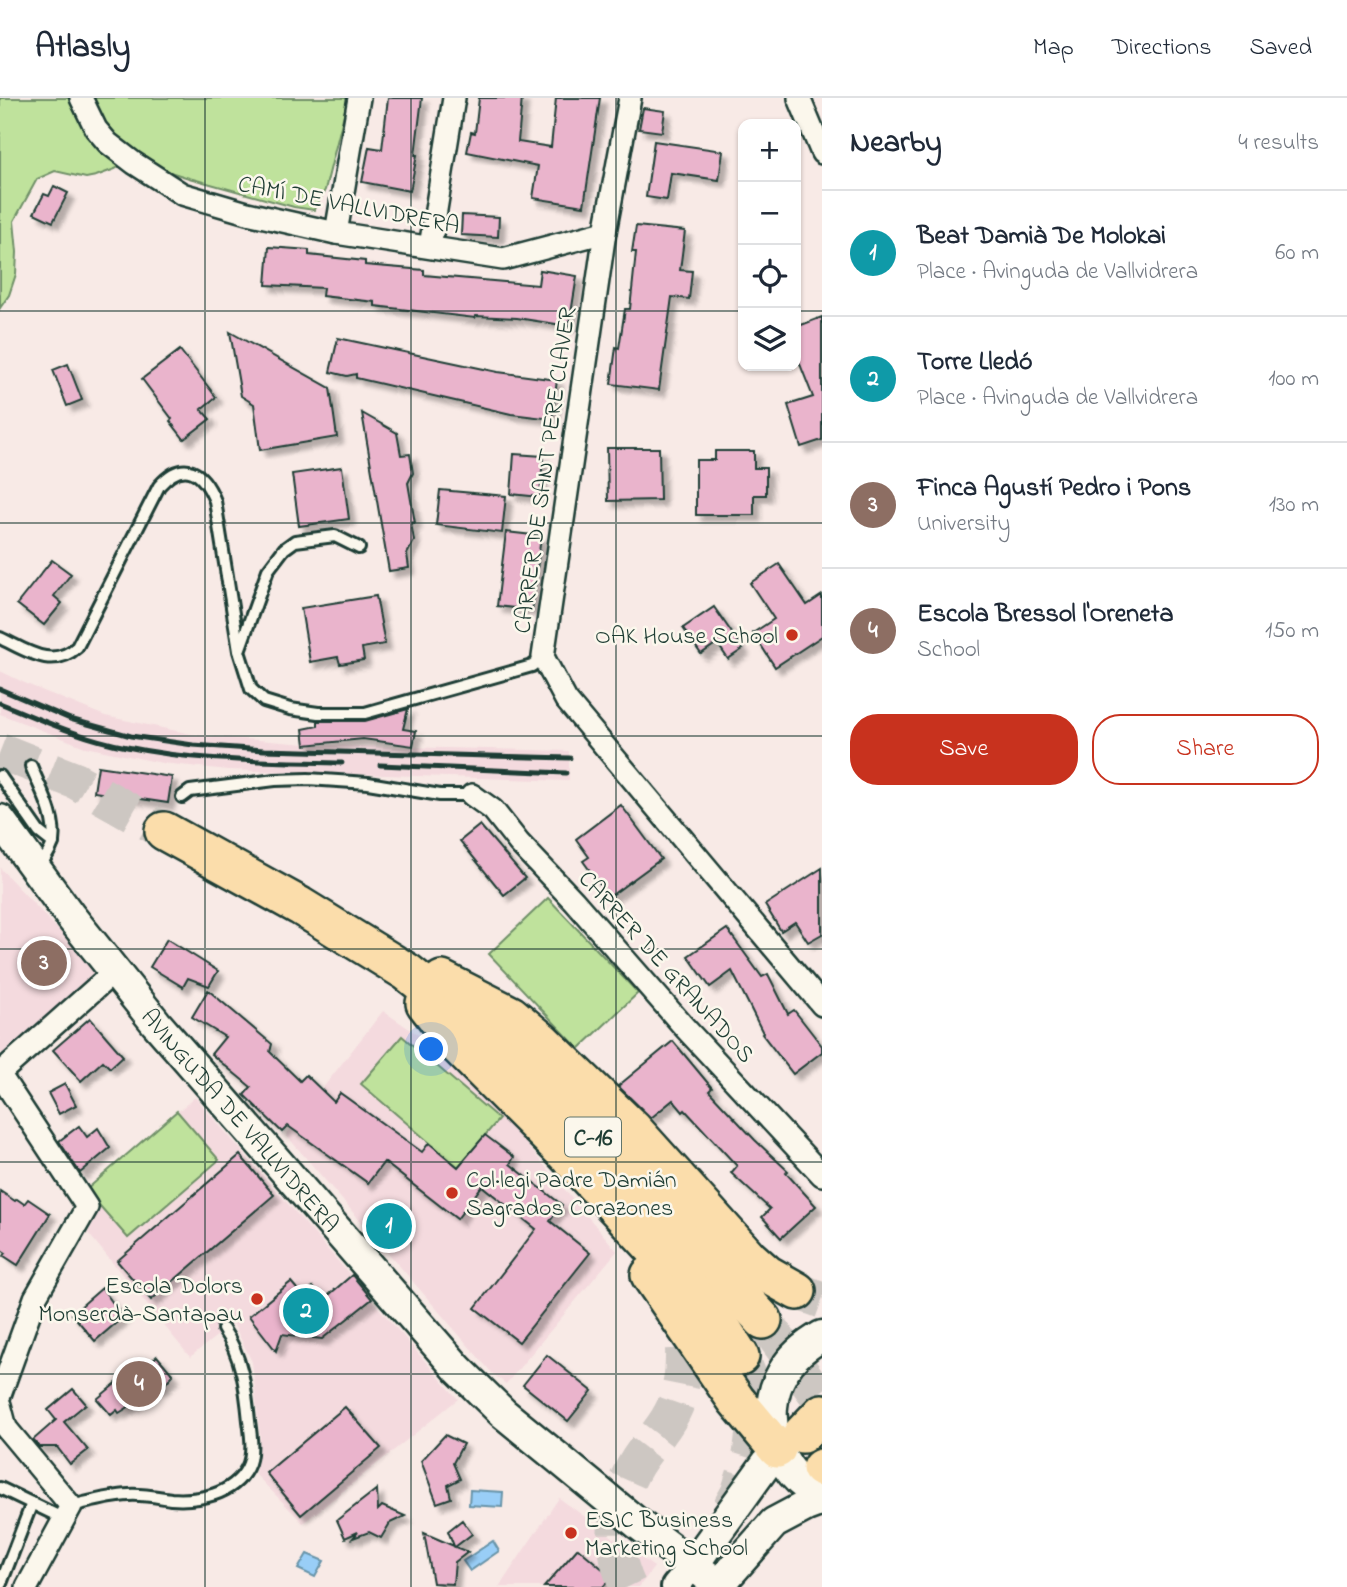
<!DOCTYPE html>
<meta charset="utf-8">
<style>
:root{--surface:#fff;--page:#f2f2f3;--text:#1f2937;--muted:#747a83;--line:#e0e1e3;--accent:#c8321e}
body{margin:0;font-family:"Indie Flower",sans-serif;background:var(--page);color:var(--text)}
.controls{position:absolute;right:21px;top:21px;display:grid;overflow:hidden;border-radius:14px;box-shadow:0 2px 5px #0004}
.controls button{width:63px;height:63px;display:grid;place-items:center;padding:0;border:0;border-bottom:2px solid var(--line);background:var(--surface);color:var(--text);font:35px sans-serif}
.you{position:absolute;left:432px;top:952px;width:24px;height:24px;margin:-18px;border:5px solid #fff;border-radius:50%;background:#1a73e8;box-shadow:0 0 0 10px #1a73e833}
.badge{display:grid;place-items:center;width:46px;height:46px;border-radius:50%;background:var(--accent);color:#fff;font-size:23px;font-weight:700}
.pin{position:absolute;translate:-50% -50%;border:4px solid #fff;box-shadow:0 2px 7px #0006}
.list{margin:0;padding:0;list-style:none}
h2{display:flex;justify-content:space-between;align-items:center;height:91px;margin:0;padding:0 28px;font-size:30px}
h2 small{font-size:23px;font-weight:400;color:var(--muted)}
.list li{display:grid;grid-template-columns:46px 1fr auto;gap:21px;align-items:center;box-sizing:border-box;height:126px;padding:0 28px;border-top:2px solid var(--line)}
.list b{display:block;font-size:26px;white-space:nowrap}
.list p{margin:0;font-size:23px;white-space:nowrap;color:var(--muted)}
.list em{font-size:23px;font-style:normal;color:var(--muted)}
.actions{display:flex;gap:14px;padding:21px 28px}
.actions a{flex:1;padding:16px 0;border:2px solid var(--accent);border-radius:28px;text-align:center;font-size:24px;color:var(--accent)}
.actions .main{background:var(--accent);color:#fff}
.icon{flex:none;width:38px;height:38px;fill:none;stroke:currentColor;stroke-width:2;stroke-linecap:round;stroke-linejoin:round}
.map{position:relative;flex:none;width:822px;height:1489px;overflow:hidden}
header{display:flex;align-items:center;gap:42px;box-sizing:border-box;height:98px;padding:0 35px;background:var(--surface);border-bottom:2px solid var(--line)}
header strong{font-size:33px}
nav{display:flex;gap:38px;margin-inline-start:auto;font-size:24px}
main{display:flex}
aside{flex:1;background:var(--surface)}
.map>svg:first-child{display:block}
.built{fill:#f4dade}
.green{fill:#bfe29c;stroke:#6f9068;stroke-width:2}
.water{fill:#99cef7;stroke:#6894a9;stroke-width:2}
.building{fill:#eab4cc;stroke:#1f3d34;stroke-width:2;filter:url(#shadow)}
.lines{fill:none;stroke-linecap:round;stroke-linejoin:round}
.trunk-tunnel{stroke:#cdc7c2;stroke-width:37;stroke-dasharray:37 18;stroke-linecap:butt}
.service-casing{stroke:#1f3d34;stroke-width:16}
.minor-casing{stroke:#1f3d34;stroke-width:26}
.tertiary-casing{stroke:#1f3d34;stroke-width:32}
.secondary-casing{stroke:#1f3d34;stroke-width:35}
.trunk-casing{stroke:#1f3d34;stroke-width:42}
.service{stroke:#fbf7ec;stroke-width:10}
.minor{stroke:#fbf7ec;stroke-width:21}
.tertiary{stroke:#fbf7ec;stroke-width:26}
.secondary{stroke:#fbf7ec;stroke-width:30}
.trunk{stroke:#fbddab;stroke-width:37}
.rail{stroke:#1f3d34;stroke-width:5}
.grid{fill:none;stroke:#1f3d34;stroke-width:2;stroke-opacity:0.55}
.poi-dot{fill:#c8321e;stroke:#fbf7ec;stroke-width:2.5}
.labels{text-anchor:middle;stroke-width:5;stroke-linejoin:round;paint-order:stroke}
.shield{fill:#fbf7ec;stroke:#61756b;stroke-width:2}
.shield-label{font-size:23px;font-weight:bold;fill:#1f3d34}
.street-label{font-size:24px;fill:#1f3d34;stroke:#fbf7ec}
.poi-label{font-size:24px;fill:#1f3d34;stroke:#fbf7ec;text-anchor:end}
</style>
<header>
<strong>Atlasly</strong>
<nav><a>Map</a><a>Directions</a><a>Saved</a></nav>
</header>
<main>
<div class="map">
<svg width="822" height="1489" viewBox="0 0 822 1489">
<defs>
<filter id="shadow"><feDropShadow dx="6" dy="6" stdDeviation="2" flood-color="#0004"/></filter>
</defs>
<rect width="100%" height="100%" fill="#f8eae6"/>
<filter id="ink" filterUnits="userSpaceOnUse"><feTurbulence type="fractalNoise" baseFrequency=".0143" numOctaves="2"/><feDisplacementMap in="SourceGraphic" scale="14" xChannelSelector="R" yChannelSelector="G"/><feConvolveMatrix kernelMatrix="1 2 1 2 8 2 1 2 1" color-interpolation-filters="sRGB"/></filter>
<g filter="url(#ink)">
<!-- built -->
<g class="built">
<path d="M0,573l29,14 76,31 91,19 122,10 251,6v30l-341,-11 -66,-7 -77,-16 -85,-33z"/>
<path d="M0,770l98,104 -14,16 -78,68 -6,-4z"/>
<path d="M383,913l56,38 65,69 113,133 -111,133 -14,-11 -206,-238z"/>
<path d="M195,999l263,302 -155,124 -48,-49 5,-37 -8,-75 -19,-39 -43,34 -102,-124 6,-14v-10l-8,-19z"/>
<path d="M559,1400l95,69 -15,20h-140z"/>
</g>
<!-- green -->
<g class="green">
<path d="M0,0h348l-23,92 -11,20 -20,-3 -105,-29 -19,-6 -32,-17 -23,14 -19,7 -10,2 -31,-7 -18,8 -23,42 3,31 -1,22 -7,21 -9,13z"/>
<path d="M548,800l90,95 -59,56 -90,-95z"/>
<path d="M402,938l97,83 -41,48 -97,-83z"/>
<path d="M177,1013l42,49 -91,78 -42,-48z"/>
</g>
<!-- water -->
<g class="water">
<path d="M470,1392l33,2 -1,15 -33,-2z"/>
<path d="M493,1443l6,10 -29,20 -7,-10z"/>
<path d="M307,1456l17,7 -9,16 -17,-8z"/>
</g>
<!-- building -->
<g class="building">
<path d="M388,0h34l-7,57h2l-7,36 -48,-9 7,-35 13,2z"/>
<path d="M479,0h43l-4,44 33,5 5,-49h44l-16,108 -51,-8 5,-32 -71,-14 4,-20 4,1z"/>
<path d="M643,10l22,3 -3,21 -23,-3z"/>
<path d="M654,43l69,10 -4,29 -48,-7 -4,27 -21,-3z"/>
<path d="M54,88l14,7 -15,29 -19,-9 10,-19 5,2z"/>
<path d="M462,117l37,2 -1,20 -37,-2z"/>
<path d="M636,128l49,5 -5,39 12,1 -3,28 -17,-2 -13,93 -48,-6 5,-37 3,1 6,-39h5l6,-57h-4z"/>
<path d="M269,149l40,3v5l56,6v4l59,5v5l114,10 2,-15 37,6 -8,50 -52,-8 -41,-2 -1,2 -100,-12v-4l-53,-6 1,-8 -57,-3z"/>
<path d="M822,219v123l-21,7 -13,-42 25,-8 -17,-43v-27z"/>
<path d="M230,234l100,56 7,49 -77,13 -6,-46 -13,-8z"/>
<path d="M338,240l160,34 59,8 -5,39 -41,-5 -155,-36v-4l-9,2 -17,-4z"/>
<path d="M180,252l36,47 -15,12 9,10 -26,20 -14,-18 2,-2 -30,-40z"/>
<path d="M68,266l14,36 -15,6 -14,-36z"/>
<path d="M362,315l35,20 4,22 9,-1 3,19 -5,10 7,40 -4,-1 3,19 -7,13 2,14 -20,3z"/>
<path d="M607,350h52l1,52 -52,1z"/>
<path d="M715,353h39v17h12v27h-12v20h-58v-55h19z"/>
<path d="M514,356l29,2 -3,41 -29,-3z"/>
<path d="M342,369l7,52 -50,7 -7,-52z"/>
<path d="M440,392l66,6 -4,37 -66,-8z"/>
<path d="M506,434l35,4 -9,74 -35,-4z"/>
<path d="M52,462l19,14 -17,22 8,7 -18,22 -27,-21z"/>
<path d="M779,466l28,41 15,-10v41l-47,31 -22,-34 21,-14 -24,-36z"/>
<path d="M376,498l9,48 -23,4 2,12 -24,4 -2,-7 -28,5 -9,-54z"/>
<path d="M714,509l29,42 -15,10 -11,-16 -16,11 -18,-26z"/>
<path d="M408,611l-5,20 13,2 -3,15 -50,-7 -58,6 -2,-16 15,-3v-5h47z"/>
<path d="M98,668l74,11 -4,26 -74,-11z"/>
<path d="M621,707l40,54 -52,38 -26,-36 6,-4 -13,-18z"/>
<path d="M480,727l45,53 -21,17 -44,-54z"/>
<path d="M822,770v66l-14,8 -13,-20 -14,9 -16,-26z"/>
<path d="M727,831l35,48 6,-3 20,40 6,-4 28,36v6l-29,22 -31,-40 1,-1 -31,-62 -22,16 -22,-31z"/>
<path d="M167,841l51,32 -9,15 -21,-8 -5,9 -33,-20z"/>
<path d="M208,892l64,54 -2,8 30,29 6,-6 28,27 6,-9 82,59 7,-9 29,24 27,-32 29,22 -4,7 52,41 -12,16 40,32 -71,89 -44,-34 61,-79 -54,-43 -25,33 -73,-57 -16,21 -80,-57 -6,6 -38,-37 7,-8 -40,-33 14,-17 -33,-20z"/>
<path d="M90,920l33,38 -13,12 -7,-7 -22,20 -28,-31z"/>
<path d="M673,943l39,47 -3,3 46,49 33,31 -2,2 30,33 -35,32 -19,-21 8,-8 -39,-36 6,-7 -52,-56 -2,2 -10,-12 -22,18 -33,-32z"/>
<path d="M65,986l11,21 -17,9 -11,-21z"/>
<path d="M79,1028l8,11 11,-9 12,20 -30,25 -21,-32z"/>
<path d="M240,1057l34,40 -123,105 -34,-39z"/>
<path d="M0,1093l15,10 2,-2 7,5 4,-5 22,15 -32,51 -14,-9 2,-3 -6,-4z"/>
<path d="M352,1177l20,24 -50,40 -40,-5 -6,17 -27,-35 42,-34 12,14 10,-9 10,13z"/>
<path d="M102,1190l21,29 -28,24 -23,-27z"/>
<path d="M547,1257l45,36 -24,30 -45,-36z"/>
<path d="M157,1258l16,19 -11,12h-10l-25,21 -8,5 -2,-3 -6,5 -14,-16 48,-40 4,4z"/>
<path d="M73,1291l13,15 -22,18 24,28 -18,14 -13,-17h-18l-6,-7 23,-20 -8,-10z"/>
<path d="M345,1309l36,41 -80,67 -35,-42z"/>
<path d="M445,1337l18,9 -10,19 7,16 -12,6 3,13 -14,5 -16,-42z"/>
<path d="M377,1391l1,21 4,-4 23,10 -15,7 -9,15 -12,-6 -16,6 5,-6 -13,6 -8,-18z"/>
<path d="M462,1422l10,14 -17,13 13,5 -13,10 -2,22 -20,-1 -9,-50 30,13 -6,-15z"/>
<path d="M578,1450l34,29 -9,10h-59z"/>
</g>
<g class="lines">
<!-- trunk-tunnel -->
<g class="trunk-tunnel">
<path d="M0,653l76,30 88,50"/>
<path d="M797,1193l25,9"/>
<path d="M763,1222l59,81"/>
<path d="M730,1411l9,-16 12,-38 4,-32 -3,-39 -12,-28"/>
<path d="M628,1489c-19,-39 -15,-86 8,-123 12,-20 30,-36 39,-58 12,-31 10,-68 3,-100"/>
</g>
<!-- service casing -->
<g class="service-casing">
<g id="service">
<path d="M0,540c26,12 52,32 77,9l82,-161c25,-28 44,-15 56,15l24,150 12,38 13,12 26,8 28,4h47l167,-47 11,-9"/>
<path d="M240,550l28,-78 16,-21 11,-8 40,-5 24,12"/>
<path d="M31,668c9,23 26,50 22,76 -1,8 -9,17 -14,25"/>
<path d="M0,678l39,56 14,11"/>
<path d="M182,699l8,-6 85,-11 33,-1 60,4 72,12h32"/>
<path d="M0,1390l54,26 7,9"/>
<path d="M71,1408c18,-4 38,-10 58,-11 14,-1 28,2 42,4 27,2 62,-4 76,-31 7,-13 4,-33 2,-47 -3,-32 -7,-65 -26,-92"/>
<path d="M0,1488l32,-83"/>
</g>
</g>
<!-- minor casing -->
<g class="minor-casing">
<g id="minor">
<path d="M81,0l15,31 12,14 26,20 48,31 65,19 89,20 167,26 102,-27"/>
<path d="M630,0l-25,134 -62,425 23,43 256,305"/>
<path d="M799,0l23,55"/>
<path d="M336,135l23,-135"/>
<path d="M430,149l24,-149"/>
<path d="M472,697l21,15 26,33 55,58 112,128 136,146"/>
<path d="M0,975l115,-102"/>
<path d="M0,977l87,132 -52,91 -35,97"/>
<path d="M0,1307l6,23 65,78 -44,81"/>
</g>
</g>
<!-- tertiary casing -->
<g class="tertiary-casing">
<path id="tertiary" d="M675,1489l18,-22"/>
</g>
<!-- secondary casing -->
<g class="secondary-casing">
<g id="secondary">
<path id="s1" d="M0,722l71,97 85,106 302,346 45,44 49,40 85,70 82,62 55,-62 32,-17 16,-6"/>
<path d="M822,1238c-16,9 -30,20 -39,36 -25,42 -7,104 39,123"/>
<path d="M693,1467l84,-116"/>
</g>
</g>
<!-- trunk casing -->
<g class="trunk-casing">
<g id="trunk">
<path d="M164,733l136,75 107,66 87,69 115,111 154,168"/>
<path d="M442,882l69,35 32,27 89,86 117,130 18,16 30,17"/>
<path d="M425,905l35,45 104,104 97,104 57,66 22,34"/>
<path d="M650,1177l86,125 41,49"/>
<path d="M802,1336l20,-21"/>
<path d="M821,1370h1"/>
</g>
</g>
<!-- service -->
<use href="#service" class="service"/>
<!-- minor -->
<use href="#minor" class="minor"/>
<!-- tertiary -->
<use href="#tertiary" class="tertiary"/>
<!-- secondary -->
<use href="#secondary" class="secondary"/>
<!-- trunk -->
<use href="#trunk" class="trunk"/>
<!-- rail -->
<g class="rail">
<path d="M0,591l70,30 61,17 62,9 71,5 306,8"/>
<path d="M0,605c41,17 83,36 127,44 70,15 143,14 215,16"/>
<path d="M380,667l186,8"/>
</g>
</g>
</g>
<!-- grid -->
<path class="grid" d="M205,0v1489M411,0v1489M616,0v1489M0,213h743M796,213h26M0,425h822M0,638h822M0,851h822M0,1064h822M0,1276h822"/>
<!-- markers -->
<g class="poi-dot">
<circle cx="792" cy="537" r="7"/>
<circle cx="452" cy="1095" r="7"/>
<circle cx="257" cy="1201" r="7"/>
<circle cx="571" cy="1435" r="7"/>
</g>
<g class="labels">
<!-- shield labels -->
<rect class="shield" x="565" y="1019.5" width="56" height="39" rx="5"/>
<g class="shield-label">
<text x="593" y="1047">C-16</text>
</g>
<!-- street labels -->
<g class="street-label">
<text transform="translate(349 106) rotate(11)" y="8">CAMÍ DE VALLVIDRERA</text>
<text transform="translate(544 372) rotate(-82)" y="8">CARRER DE SANT PERE CLAVER</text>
<text transform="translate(667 868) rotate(48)" y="8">CARRER DE GRANADOS</text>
<text dy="8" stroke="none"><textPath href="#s1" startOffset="385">AVINGUDA DE VALLVIDRERA</textPath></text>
</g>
<!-- poi labels -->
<g class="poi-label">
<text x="778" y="545">OAK House School</text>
<text x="466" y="1089" text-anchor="start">Col·legi Padre Damián<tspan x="466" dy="28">Sagrados Corazones</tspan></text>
<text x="243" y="1195">Escola Dolors<tspan x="243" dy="28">Monserdà-Santapau</tspan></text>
<text x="585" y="1429" text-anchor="start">ESIC Business<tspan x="585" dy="28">Marketing School</tspan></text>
</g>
</g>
</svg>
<div class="controls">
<button>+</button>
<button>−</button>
<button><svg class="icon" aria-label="locate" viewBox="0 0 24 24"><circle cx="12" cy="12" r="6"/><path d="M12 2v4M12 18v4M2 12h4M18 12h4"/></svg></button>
<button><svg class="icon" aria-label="layers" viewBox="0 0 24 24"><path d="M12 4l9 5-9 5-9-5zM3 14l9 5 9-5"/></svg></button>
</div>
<div class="you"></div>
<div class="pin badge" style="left:389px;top:1128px;background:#0f9aa8">1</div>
<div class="pin badge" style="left:306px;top:1213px;background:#0f9aa8">2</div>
<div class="pin badge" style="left:44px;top:865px;background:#8d6e63">3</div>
<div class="pin badge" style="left:139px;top:1286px;background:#8d6e63">4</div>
</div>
<aside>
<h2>Nearby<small>4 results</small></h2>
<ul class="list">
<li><span class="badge" style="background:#0f9aa8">1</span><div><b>Beat Damià De Molokai</b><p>Place · Avinguda de Vallvidrera</p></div><em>60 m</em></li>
<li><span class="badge" style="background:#0f9aa8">2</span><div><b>Torre Lledó</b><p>Place · Avinguda de Vallvidrera</p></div><em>100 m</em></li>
<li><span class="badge" style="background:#8d6e63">3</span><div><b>Finca Agustí Pedro i Pons</b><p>University</p></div><em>130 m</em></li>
<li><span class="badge" style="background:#8d6e63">4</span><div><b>Escola Bressol l'Oreneta</b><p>School</p></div><em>150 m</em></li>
</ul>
<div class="actions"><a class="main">Save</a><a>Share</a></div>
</aside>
</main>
